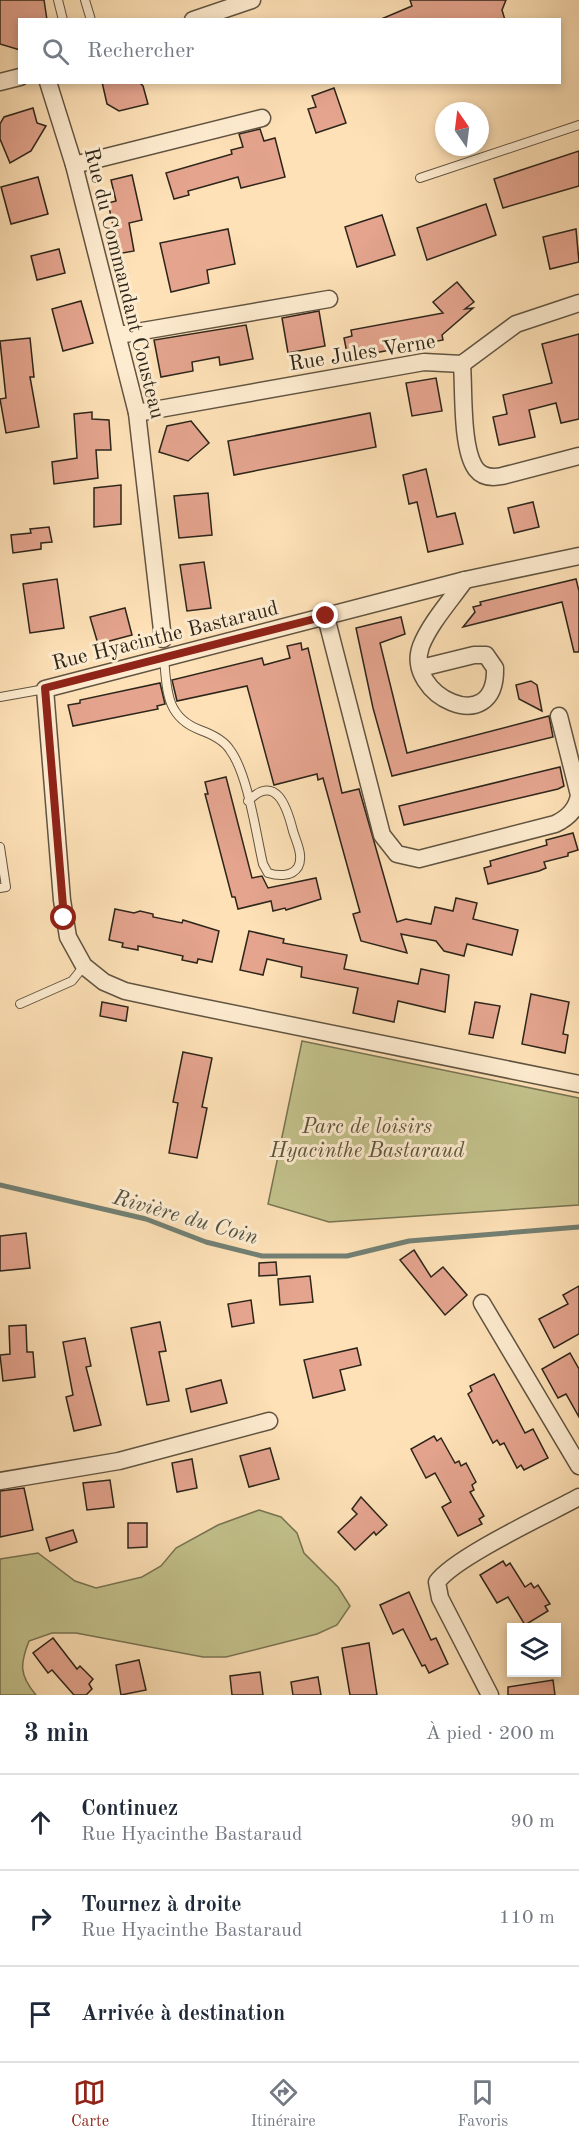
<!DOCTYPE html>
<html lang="fr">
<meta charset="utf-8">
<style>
:root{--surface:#fff;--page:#f2f2f3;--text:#1f2937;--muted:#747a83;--line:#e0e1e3;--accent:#8f2418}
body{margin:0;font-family:"Old Standard TT",serif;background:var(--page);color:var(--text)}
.controls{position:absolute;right:18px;bottom:18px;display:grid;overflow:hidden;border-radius:0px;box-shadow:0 3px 9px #0003}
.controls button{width:54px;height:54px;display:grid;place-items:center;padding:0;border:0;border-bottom:2px solid var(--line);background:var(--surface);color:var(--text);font:30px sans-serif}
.compass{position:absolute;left:435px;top:102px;width:54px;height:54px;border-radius:50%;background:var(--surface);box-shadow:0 3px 9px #0003;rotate:346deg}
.stop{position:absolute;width:18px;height:18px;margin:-14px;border:4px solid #8f2418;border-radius:50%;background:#fff}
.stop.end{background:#8f2418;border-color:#fff;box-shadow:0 2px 6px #0008}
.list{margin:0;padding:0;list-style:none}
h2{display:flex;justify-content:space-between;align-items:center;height:78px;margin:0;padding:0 24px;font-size:26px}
h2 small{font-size:20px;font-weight:400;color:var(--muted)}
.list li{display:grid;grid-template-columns:39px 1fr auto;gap:18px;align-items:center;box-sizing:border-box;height:96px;padding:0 24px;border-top:2px solid var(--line)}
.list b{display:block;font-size:22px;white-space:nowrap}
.list p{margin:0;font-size:20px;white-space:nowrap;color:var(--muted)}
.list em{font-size:20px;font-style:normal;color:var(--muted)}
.icon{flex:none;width:33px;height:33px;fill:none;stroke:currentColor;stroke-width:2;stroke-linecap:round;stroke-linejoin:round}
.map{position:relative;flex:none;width:579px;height:1695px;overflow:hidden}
.search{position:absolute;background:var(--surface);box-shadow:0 3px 9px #0003;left:18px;right:18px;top:18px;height:66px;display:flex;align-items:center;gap:15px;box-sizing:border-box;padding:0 21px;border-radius:0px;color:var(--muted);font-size:22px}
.sheet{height:366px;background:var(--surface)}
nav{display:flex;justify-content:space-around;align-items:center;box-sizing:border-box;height:84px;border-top:2px solid var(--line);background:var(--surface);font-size:16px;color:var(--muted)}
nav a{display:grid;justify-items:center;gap:3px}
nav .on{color:var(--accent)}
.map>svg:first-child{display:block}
.green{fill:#c3c28c;stroke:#787453;stroke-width:1.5}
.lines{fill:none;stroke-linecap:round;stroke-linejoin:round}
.stream{stroke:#728074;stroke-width:5}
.building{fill:#e4a48e;stroke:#2d251a;stroke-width:1.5}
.lane-casing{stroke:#615441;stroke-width:10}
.street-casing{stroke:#615441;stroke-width:19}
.lane{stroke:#feecd0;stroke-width:8}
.street{stroke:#feecd0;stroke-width:16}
.route{stroke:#8f2418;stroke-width:8}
.labels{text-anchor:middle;stroke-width:6;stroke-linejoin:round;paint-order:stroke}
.street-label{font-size:21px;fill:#2d251a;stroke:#feecd0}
.park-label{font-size:21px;font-style:italic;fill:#5a543c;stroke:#feecd0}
.water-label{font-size:22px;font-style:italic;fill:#505347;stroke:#feecd0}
</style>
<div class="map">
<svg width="579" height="1695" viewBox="0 0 579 1695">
<rect width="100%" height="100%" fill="#fee1b7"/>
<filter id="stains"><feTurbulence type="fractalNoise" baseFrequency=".00333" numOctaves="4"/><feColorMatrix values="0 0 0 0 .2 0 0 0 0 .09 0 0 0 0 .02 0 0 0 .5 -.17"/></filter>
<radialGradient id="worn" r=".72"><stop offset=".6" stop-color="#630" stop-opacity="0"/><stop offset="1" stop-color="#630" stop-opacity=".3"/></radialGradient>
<!-- green -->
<g class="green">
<path d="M302,1041l277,57v107l-250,17 -61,-18z"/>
<path d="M259,1510l22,7 16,16 7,20 34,34 12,19 -13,19 -20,9 -91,23h-23l-127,-24h-24l-23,8c-9,23 -10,34 7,54h-36v-136l38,-6 37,28 21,7 46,-11 19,-11 15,-18 42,-23z"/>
</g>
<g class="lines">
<!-- stream -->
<path class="stream" d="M0,1185l146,34 60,23 56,14h85l62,-15 170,-14"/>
</g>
<!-- building -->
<g class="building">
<path d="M0,0h44l3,20h-27v30l-20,-6z"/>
<path d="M410,0h96l-4,10 3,10h-126l33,-14z"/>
<path d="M102,82h37l4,4 5,18 -29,7 -12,-7z"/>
<path d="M334,88l12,35 -30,10 -8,-24 8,-2 -4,-11z"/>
<path d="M33,108l4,15 9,3 -15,25 -21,12 -10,-24v-15l4,-7z"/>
<path d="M260,129l4,12 11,-3 10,39 -44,11 -3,-11 -50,14 1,4 -15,4 -8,-26 66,-19 -1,-4 12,-3 -4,-13z"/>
<path d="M579,151v35l-76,22 -9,-29z"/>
<path d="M132,175l10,45 -13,3 5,28 -22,4 -3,-15 7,-1 -8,-36 8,-2 -5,-21z"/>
<path d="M38,177l10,37 -37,10 -10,-37z"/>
<path d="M486,204l10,31 -69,25 -10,-32z"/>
<path d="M382,215l13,40 -38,12 -12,-40z"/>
<path d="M228,229l7,35 -28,6 2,13 -38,9 -11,-49z"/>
<path d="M576,229l3,33 -29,7 -7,-32z"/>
<path d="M59,249l6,24 -28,7 -6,-24z"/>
<path d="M457,282l17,20 -9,7 8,-1 -31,27 1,5 -95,18 -4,-20 8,-2 -1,-6 92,-17 -10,-11z"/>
<path d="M81,301l12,42 -30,8 -11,-42z"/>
<path d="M319,311l6,35 -37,7 -6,-35z"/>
<path d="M246,325l7,34 -33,6 -1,-8 -27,5 1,9 -32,6 -7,-37z"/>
<path d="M579,334v85l-18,4 -5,-20 -27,7 6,27 -36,8 -6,-28 14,-3 -4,-19 49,-12 -10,-39z"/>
<path d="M30,338l4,39h-4l9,50 -33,6 -6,-34 6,-1 -6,-57z"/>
<path d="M436,378l6,33 -30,5 -6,-33z"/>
<path d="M92,412v7l17,1 2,30h-15l2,28 -44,6 -2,-22 25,-4 -3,-44z"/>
<path d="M370,413l6,34 -142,28 -6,-34z"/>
<path d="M191,421l18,22 -21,18 -29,-9 8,-26z"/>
<path d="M426,469l11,48 18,-4 8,31 -35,8 -11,-50 -8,2 -6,-29z"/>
<path d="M121,485v39l-27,3v-39z"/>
<path d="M208,493l4,42 -33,3 -5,-42z"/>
<path d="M533,502l6,25 -25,6 -6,-25z"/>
<path d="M49,527l3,15 -11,1v6l-28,4 -2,-18 20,-2 -1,-4z"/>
<path d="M204,562l7,46 -24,3 -7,-46z"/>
<path d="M57,579l7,49 -34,5 -7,-49z"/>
<path d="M576,579l3,12v61h-5l-12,-50 -99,25 12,-15 -2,-5 8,-2 -1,-3z"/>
<path d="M125,608l7,27 -34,9 -8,-27z"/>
<path d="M401,617l4,17 -25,9 27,110 142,-37 4,21 -161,39 -19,-68 -17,-80z"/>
<path d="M301,643l1,7 6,-2 34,145 17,-4 38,133 9,-3 25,5 4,-17 18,4 3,-13 21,5 -4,16 45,11 -6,25 -45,-11 -3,12 -20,-5 -8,-10 -35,-7 6,19 -46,-12 -8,-27 7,-2 -37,-134 -5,2 -1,-6 -43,11 -27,-99 -70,15 -5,-21 90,-22 2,7 26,-7 -3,-12z"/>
<path d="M531,681l6,4 5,26 -23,-12 -3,-14z"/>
<path d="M160,683l5,21 -8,2 1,3 -85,17 -5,-21 12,-2v-3z"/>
<path d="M560,767l4,19 -6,3 -154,36 -5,-19z"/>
<path d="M226,777l26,101 10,-2 6,12 48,-10 5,21 -35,11 -1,-2 -12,3 -2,-10 -33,8 -3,-12h-3l-27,-103h3l-3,-12z"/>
<path d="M573,833l5,17 -10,3v3l-24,6 2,6 -7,3 -51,13 -4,-16 7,-2 -1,-5 57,-16 -1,-5z"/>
<path d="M115,909l19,4 6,-2 13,3v3l29,6 1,-3 36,11 -7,31 -14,-3 -1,4 -15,-3 1,-4 -45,-10v4l-16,-3 1,-4 -14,-3z"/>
<path d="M249,931l35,8 -1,4 64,12 -3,14 20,4 54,11 3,-15 28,6 -4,37 -47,-11 -4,21 -41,-9 5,-25 -57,-11 1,-10 -35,-8 -4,16 -23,-5z"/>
<path d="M531,994l38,8 -6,32 5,1 -3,18 -43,-9z"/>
<path d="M102,1002l26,5 -2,14 -26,-5z"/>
<path d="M475,1002l25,4 -7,32 -24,-4z"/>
<path d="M183,1052l29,6 -10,49 5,1 -10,50 -28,-5 9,-50 -5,-1z"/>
<path d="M26,1233l4,35 -30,3v-35z"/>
<path d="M414,1250l17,27 12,-10 24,28 -22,20 -45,-55z"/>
<path d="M276,1262l1,13 -18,1v-13z"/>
<path d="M310,1276l3,26 -33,3 -2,-26z"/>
<path d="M579,1286v48l-25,14 -15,-29 29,-15 -5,-9z"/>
<path d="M251,1300l3,23 -22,4 -4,-23z"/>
<path d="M160,1322l6,29 -7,1 10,49 -22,4 -16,-77z"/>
<path d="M26,1325l1,27h6l2,25 -32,4 -3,-26 10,-1 -1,-28z"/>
<path d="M85,1338l6,28 -5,1 15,58 -27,6 -8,-34 7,-2 -10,-53z"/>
<path d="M357,1348l4,17 -21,5 5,20 -32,8 -9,-38z"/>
<path d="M570,1353l9,16v48l-13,-23 -8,4 -16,-29z"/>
<path d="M494,1374l31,59 8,-4 15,29 -24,12 -3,-5 -4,3 -13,-25 -4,2 -3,-5 -4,3 -25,-49 4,-3 -2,-5z"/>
<path d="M221,1380l6,23 -36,9 -5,-23z"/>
<path d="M434,1436l3,5 4,-3 14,25 4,-2 2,5 5,-3 10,19 -4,3 2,5 -4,2 14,24 -5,3 3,5 -24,12 -16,-29 9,-5 -16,-29 -9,5 -15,-29z"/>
<path d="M270,1448l9,31 -30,8 -9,-31z"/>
<path d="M192,1459l5,29 -20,4 -5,-29z"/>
<path d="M110,1480l4,27 -27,3 -4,-27z"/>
<path d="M24,1488l9,42 -33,7v-46z"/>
<path d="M361,1497l26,28 -11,10 -2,-3 -19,18 -17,-18 19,-18 -5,-5z"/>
<path d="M128,1523h19v24l-19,1z"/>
<path d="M73,1530l4,12 -27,9 -4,-13z"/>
<path d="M503,1561l3,5 4,-3 15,24 6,-4 3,5 4,-3 12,19 -5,2 3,5 -23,14 -17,-28 -11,6 -17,-28z"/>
<path d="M409,1592l22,48 5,-2 12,26 -19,9 -4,-8 -3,1 -19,-37 -10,5 -13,-29z"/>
<path d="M53,1638l24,31 3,-3 13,13 -4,5 3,5 -6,6h-12l-22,-25 -4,3 -15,-20z"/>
<path d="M369,1643l8,52h-27l-8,-47z"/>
<path d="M139,1660l7,30 -25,5 -5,-30z"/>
<path d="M260,1672l3,23h-31l-2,-19z"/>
<path d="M318,1677l3,18h-28l-2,-13z"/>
<path d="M553,1680l2,15h-47v-8z"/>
</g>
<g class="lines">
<!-- lane casing -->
<g class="lane-casing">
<g id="lane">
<path d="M58,0l5,20"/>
<path d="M85,0l6,20"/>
<path d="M420,178l159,-53"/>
<path d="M164,658c3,33 2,59 36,72 11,4 24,10 30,20 18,24 26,84 33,114l5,9c10,3 24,4 30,-6 6,-11 -2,-26 -5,-36 -6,-24 -17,-58 -45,-30"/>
<path d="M0,697l45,-8"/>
<path d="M0,847l6,40 -6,1"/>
<path d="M20,1004l52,-23 12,-15"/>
</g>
</g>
<!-- street casing -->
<g class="street-casing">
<g id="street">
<path d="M193,20l59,-20"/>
<path d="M0,82l20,-5"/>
<path d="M48,82l26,83 63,248 26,226"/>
<path d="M74,165l188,-47"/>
<path d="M119,335l210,-36"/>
<path d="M462,364c2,26 -1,85 14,105 6,8 16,9 26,7l77,-20"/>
<path d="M137,413l287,-51 38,2 54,-40 63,-21"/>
<path d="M579,556l-114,24 -420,109 17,211 6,37 16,29 20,16 21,9 56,12 398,81"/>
<path d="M326,617l56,218 15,19 22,5 136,-35c13,-6 22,-15 24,-29l-20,-79"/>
<path d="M421,668l53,-13h12l9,13c2,72 -92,27 -74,-22 9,-23 30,-46 44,-66"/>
<path d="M482,1303l97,163"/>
<path d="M0,1481l119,-20 150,-40"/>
<path d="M490,1695l-50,-97 -3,-16c18,-25 111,-68 142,-85"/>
</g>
</g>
<!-- lane -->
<use href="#lane" class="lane"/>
<!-- street -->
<use href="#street" class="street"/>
</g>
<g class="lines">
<!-- route -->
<path class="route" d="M64,918l-19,-230 281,-72"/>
</g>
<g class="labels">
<!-- street labels -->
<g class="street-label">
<text transform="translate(125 283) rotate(76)" y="7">Rue du Commandant Cousteau</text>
<text transform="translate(362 352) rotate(-9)" y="7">Rue Jules Verne</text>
<text transform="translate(165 635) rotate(-14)" y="7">Rue Hyacinthe Bastaraud</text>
</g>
<!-- park labels -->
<g class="park-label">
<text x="367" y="1133">Parc de loisirs<tspan x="367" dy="24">Hyacinthe Bastaraud</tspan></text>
</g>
<!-- water labels -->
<g class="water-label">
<text transform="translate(186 1216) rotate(16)" y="8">Rivière du Coin</text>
</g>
</g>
<rect width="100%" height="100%" filter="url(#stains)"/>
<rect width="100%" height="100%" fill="url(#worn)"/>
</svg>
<div class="controls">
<button><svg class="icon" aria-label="layers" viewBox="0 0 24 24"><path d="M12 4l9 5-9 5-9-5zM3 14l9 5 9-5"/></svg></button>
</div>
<svg class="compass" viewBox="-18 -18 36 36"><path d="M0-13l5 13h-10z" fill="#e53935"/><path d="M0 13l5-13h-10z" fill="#747a83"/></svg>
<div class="stop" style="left:64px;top:918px"></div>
<div class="stop end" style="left:326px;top:616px"></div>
<div class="search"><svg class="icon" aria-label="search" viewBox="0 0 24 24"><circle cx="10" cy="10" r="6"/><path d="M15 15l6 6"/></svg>Rechercher</div>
</div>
<section class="sheet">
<h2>3 min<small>À pied · 200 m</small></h2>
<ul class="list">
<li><svg class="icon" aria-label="ahead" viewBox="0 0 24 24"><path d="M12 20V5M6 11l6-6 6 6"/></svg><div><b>Continuez</b><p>Rue Hyacinthe Bastaraud</p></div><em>90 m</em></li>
<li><svg class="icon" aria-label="right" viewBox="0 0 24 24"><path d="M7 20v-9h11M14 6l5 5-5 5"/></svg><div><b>Tournez à droite</b><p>Rue Hyacinthe Bastaraud</p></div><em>110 m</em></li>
<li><svg class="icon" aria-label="arrive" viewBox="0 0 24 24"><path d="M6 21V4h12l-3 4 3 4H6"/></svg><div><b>Arrivée à destination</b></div></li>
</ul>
</section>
<nav>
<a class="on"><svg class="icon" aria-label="map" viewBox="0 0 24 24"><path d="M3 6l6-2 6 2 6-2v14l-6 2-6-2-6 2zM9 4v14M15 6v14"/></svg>Carte</a>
<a><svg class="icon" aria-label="directions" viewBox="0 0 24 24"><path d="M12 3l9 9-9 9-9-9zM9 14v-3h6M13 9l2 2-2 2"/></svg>Itinéraire</a>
<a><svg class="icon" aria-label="saved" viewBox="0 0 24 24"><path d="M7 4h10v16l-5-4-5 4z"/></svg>Favoris</a>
</nav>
